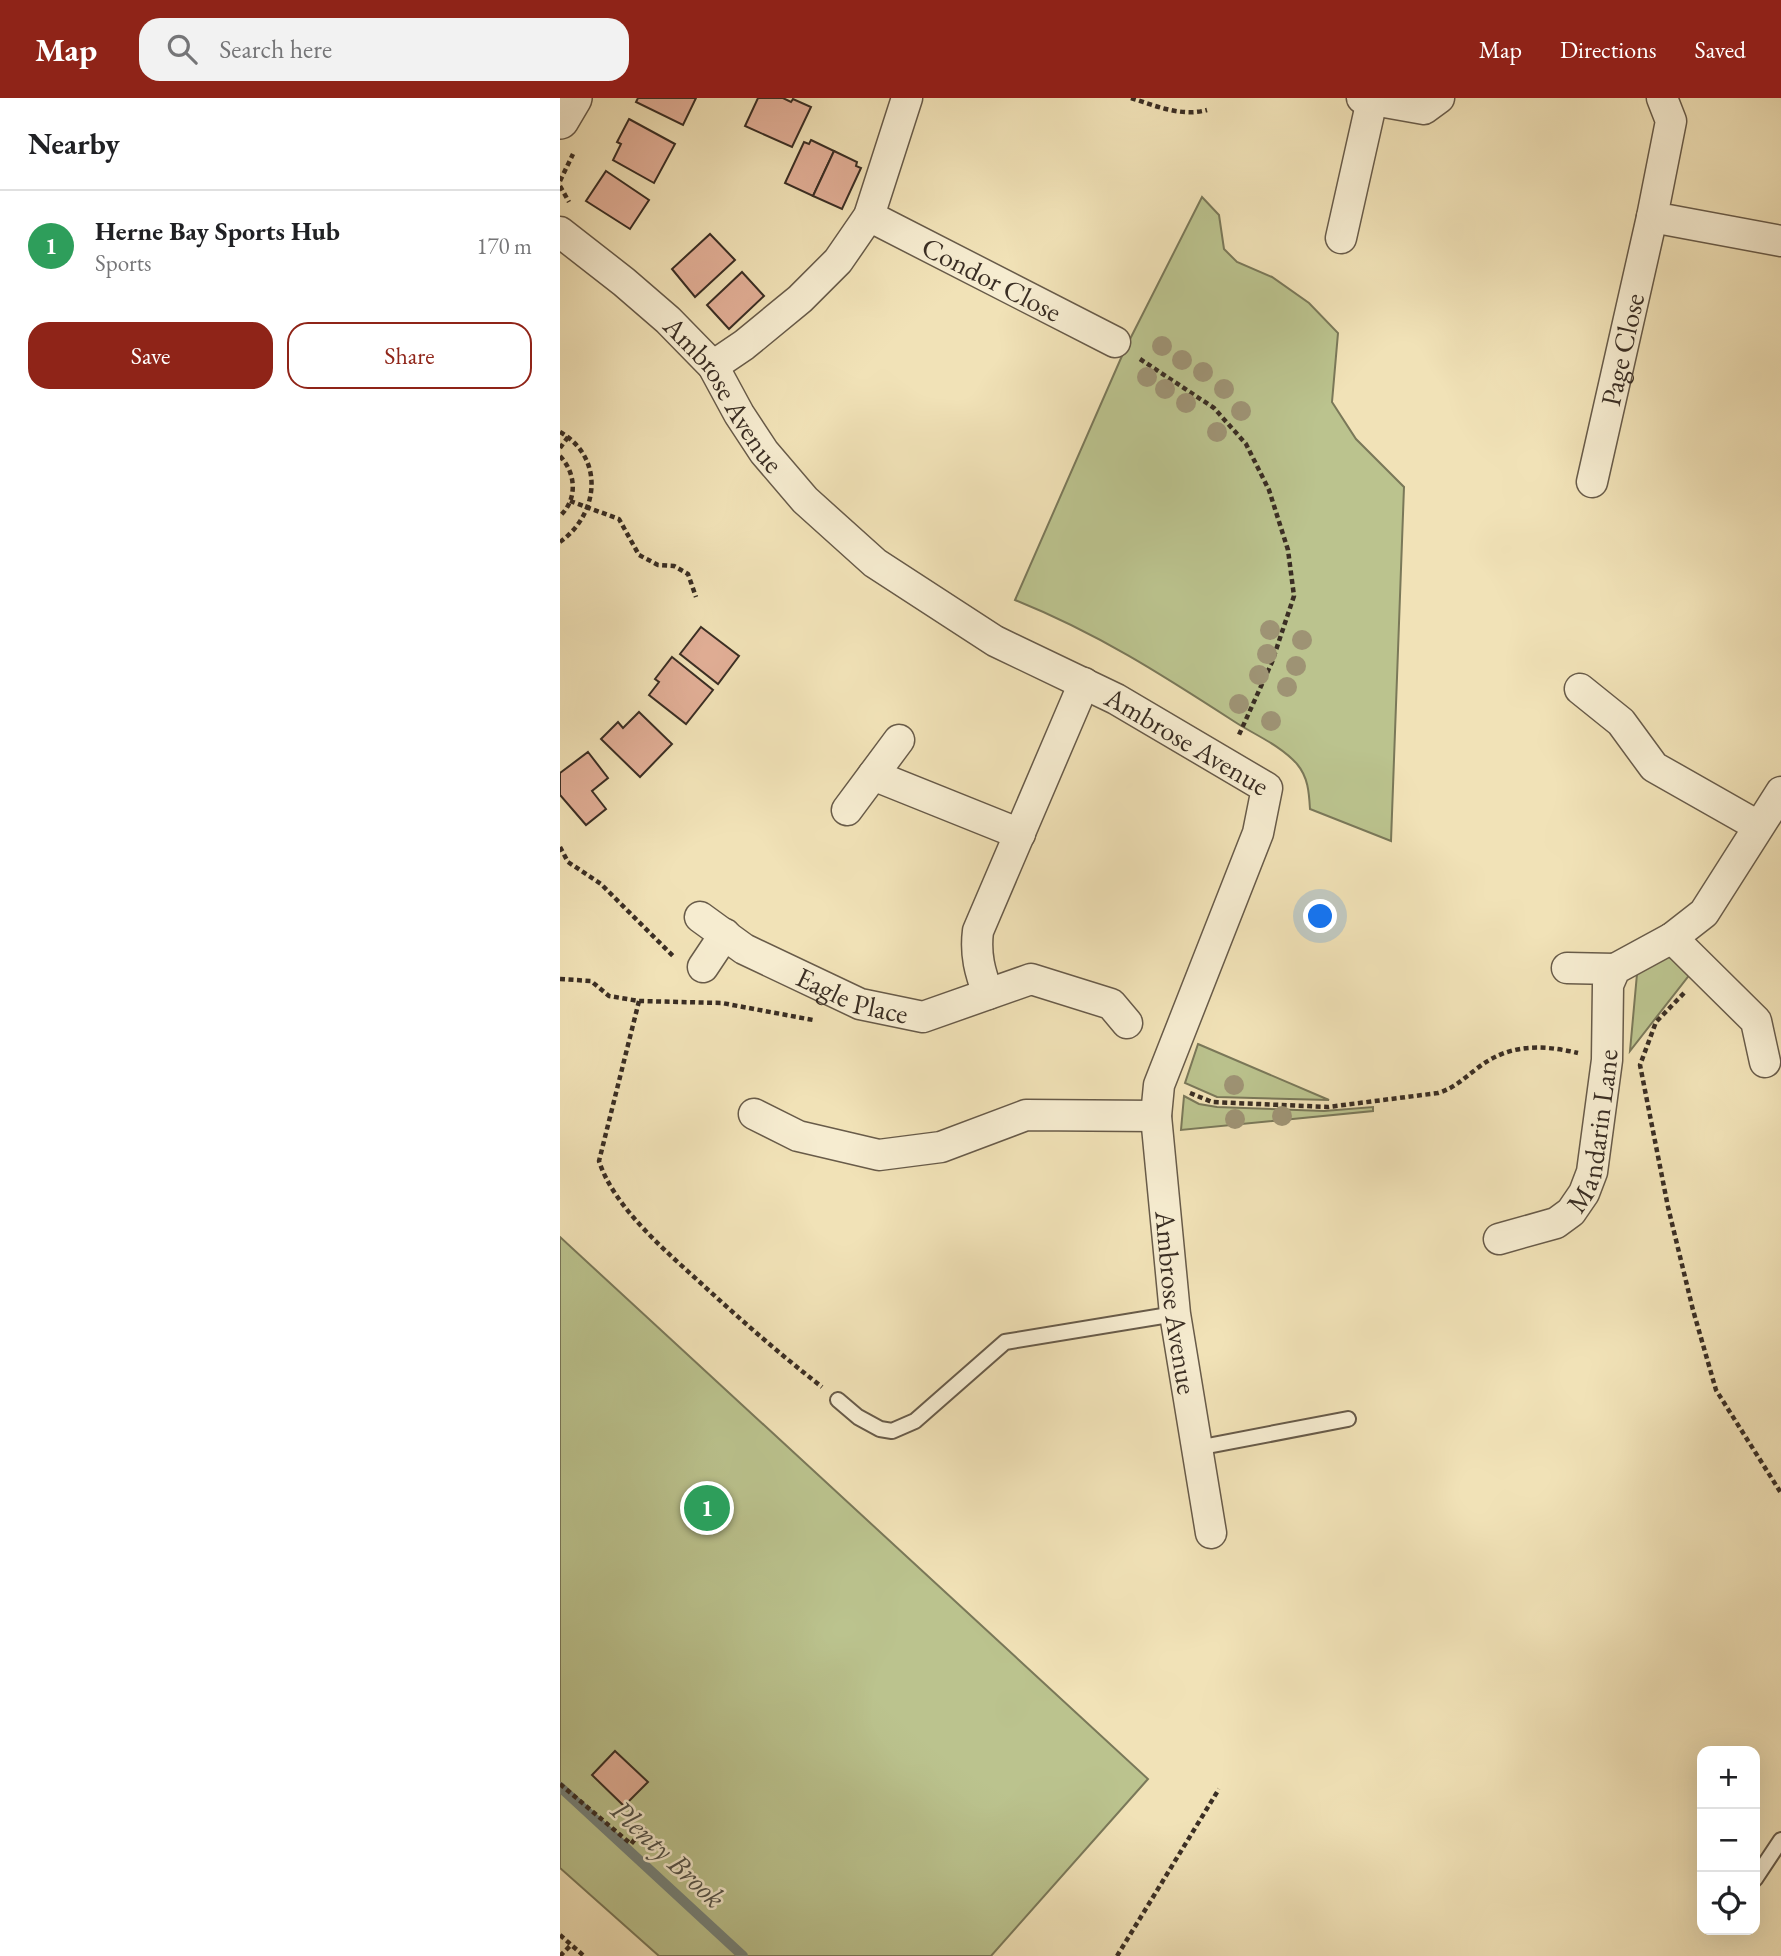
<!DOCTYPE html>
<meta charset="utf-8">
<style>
:root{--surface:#fff;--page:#f2f2f2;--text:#202124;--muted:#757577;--line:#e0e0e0;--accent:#8f2418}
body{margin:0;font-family:"EB Garamond",serif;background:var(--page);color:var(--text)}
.controls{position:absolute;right:21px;bottom:21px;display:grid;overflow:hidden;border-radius:14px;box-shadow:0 7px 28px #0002}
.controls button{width:63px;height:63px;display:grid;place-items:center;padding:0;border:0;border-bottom:2px solid var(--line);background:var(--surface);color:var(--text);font:35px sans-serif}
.you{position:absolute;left:761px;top:819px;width:24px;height:24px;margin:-18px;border:5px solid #fff;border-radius:50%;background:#1a73e8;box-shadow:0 0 0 10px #1a73e833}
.badge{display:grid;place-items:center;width:46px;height:46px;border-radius:50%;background:var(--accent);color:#fff;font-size:23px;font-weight:700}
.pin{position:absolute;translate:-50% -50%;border:4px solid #fff;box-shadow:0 2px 7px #0006}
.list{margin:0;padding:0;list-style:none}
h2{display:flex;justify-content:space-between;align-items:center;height:91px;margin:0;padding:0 28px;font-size:30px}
h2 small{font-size:23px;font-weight:400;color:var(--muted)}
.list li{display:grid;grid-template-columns:46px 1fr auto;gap:21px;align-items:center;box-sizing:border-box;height:112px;padding:0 28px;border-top:2px solid var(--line)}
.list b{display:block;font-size:26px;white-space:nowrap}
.list p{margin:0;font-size:23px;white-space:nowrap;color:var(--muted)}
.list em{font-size:23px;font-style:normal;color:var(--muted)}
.actions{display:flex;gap:14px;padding:21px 28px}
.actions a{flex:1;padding:16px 0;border:2px solid var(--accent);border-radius:21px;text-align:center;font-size:24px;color:var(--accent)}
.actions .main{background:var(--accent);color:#fff}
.icon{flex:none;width:38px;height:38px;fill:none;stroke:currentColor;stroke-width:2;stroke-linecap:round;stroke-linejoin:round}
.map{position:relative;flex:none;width:1221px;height:1858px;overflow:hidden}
header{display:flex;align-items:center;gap:42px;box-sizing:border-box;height:98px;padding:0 35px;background:var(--accent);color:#fff}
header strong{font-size:33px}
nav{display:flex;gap:38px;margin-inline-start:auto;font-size:24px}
.search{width:490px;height:63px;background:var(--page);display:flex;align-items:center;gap:18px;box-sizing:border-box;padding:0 24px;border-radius:21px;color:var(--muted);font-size:26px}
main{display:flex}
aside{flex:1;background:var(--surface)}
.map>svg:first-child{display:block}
.green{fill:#bbc38e;stroke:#7a7859;stroke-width:2}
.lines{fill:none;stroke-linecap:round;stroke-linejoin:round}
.stream{stroke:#75837c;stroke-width:10}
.building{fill:#e2af97;stroke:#3a2e24;stroke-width:2}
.service-casing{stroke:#685b49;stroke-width:18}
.minor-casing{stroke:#685b49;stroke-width:33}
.tertiary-casing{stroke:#685b49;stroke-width:40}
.path{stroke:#3a2e24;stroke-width:4.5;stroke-dasharray:5 3.5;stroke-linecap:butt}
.service{stroke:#f6ecd0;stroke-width:14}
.minor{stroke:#f6ecd0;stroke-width:30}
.tertiary{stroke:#f6ecd0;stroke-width:37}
.tree{fill:#9e9374}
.labels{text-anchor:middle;stroke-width:5;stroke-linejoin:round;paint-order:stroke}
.street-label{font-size:28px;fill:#3a2e24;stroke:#f6ecd0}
.water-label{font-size:30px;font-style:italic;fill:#535248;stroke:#f6ecd0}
</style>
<header>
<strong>Map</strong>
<div class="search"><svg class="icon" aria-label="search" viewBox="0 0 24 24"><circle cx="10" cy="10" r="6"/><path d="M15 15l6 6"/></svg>Search here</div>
<nav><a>Map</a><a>Directions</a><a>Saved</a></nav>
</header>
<main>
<aside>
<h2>Nearby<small></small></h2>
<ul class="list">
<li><span class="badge" style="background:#2e9e5b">1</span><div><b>Herne Bay Sports Hub</b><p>Sports</p></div><em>170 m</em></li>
</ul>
<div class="actions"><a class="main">Save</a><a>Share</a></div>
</aside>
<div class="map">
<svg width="1221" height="1858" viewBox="0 0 1221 1858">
<rect width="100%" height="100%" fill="#f1e2b7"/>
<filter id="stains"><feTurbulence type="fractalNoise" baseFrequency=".00286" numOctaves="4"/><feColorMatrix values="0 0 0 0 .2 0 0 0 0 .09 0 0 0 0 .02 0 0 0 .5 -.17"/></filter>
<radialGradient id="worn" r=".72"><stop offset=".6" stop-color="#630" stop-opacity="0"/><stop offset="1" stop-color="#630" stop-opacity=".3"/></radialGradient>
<!-- green -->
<g class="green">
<path d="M642,99l17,18 5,34 13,13 35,15 37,26 29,30 -6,69 24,37 48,48 -13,354 -81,-32c-1,-17 -2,-32 -13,-45 -17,-19 -42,-29 -62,-42 -74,-48 -138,-89 -220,-122l110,-251z"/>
<path d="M1102,853l32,18 -64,82 7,-77z"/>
<path d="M638,946l131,56 -112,-3 -32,-14z"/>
<path d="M624,998l15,8 18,3 107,4 49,-4v4l-192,19z"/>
<path d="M0,1139l588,542 -157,177h-332l-99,-88z"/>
</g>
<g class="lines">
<!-- stream -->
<path class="stream" d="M0,1689l183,169"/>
</g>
<!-- building -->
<g class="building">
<path d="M78,0h58l-13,27 -47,-23z"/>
<path d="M198,0h25l8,4 2,-3 18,8 -19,40 -47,-21z"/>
<path d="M69,21l46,25 -21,39 -41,-23 8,-16 -4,-2z"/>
<path d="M251,42l23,11 -21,45 -28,-13 19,-41 5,2z"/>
<path d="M274,53l23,11 -1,4 5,2 -19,41 -29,-13z"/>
<path d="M46,73l43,29 -19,29 -44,-28z"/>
<path d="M150,136l25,26 -40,37 -23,-28z"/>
<path d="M182,174l22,24 -35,33 -22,-24z"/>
<path d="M141,529l38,29 -21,28 -38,-30z"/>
<path d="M112,559l41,33 -27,34 -37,-29 10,-13 -4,-3z"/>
<path d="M79,614l33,32 -32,33 -39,-38 17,-17 5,6z"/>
<path d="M28,654l20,26 -16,13 14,18 -20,16 -26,-30v-22z"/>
<path d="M55,1653l33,31 -24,24 -32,-31z"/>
</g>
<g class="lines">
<!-- service casing -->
<g class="service-casing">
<g id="service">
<path d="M278,1302l20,17 22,12 12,2 23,-10 90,-79 170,-28"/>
<path d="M637,1350l151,-29"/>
<path d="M1195,1781l26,-39"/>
</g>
</g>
<!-- minor casing -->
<g class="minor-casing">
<g id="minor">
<path d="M802,0l62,11 15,-11"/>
<path d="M1102,0l9,23 -19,96 129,24"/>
<path id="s1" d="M309,118l246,126"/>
<path id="s2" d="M0,134l64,50 44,38 45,46 26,48 25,38 41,48 70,63 120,78 121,58 151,89 -9,45 -99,252 -3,31 19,198 36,219"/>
<path d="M781,140l31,-138"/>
<path d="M153,268l31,-21 56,-46 38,-38 31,-45 38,-118"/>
<path id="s3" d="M1032,384l60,-265"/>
<path d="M1020,591l41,33 33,45 104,59"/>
<path d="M313,677l147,59"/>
<path d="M287,712l52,-70"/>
<path id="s4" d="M140,819l44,32 116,55 63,13 108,-38 80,25 16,19"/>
<path d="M1112,840l84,83 9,41"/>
<path d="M143,869l22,-33"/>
<path d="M1007,870l48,1"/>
<path d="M428,896c-8,-22 -13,-39 -10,-63l106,-248"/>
<path d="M194,1016l44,22 81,19 62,-8 85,-32 130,1"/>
<path id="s5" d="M939,1141l57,-16 15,-11 13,-19 8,-21 15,-112 1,-75 7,-16 57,-31 32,-25 77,-121"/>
</g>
</g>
<!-- tertiary casing -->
<g class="tertiary-casing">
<path id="tertiary" d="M0,22l13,-22"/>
</g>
<!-- path -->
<g class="path">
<path d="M571,0c25,8 50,19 76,12"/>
<path d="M0,83l13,-27"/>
<path d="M0,88l9,16"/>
<path d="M580,261l74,49 32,36 23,46 19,60 6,46 -22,66 -34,75"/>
<path d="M0,334c45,26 39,82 0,110"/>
<path d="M0,350l8,-11"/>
<path d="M0,358c16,17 18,43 0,60"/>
<path d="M10,403l49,18 20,36 19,10 16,1 14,8 8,23"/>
<path d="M0,749l8,15 33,22 74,74"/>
<path d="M0,881l31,2 18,15 30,5 83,2 91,17"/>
<path d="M1124,895l-28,29 -16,43 28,142 25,103 23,80 65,103"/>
<path d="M79,903l-40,160c15,47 69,92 105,125 38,35 77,69 118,101"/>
<path d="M630,995l22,9 116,5 110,-14c16,-5 24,-13 37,-23 32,-26 64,-26 103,-17"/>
<path d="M0,1686l71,60 14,-17"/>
<path d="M0,1837l24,21"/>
<path d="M0,1858l11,-11"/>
<path d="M557,1858l102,-167"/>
</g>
<!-- service -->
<use href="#service" class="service"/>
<!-- minor -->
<use href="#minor" class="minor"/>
<!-- tertiary -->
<use href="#tertiary" class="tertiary"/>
</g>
<!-- trees -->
<g class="tree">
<circle cx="602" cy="248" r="10"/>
<circle cx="622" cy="262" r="10"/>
<circle cx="643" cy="274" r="10"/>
<circle cx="587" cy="279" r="10"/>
<circle cx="605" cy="291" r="10"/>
<circle cx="664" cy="291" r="10"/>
<circle cx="626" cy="305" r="10"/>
<circle cx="681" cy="313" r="10"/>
<circle cx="657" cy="334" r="10"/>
<circle cx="710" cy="532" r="10"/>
<circle cx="742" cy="542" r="10"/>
<circle cx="707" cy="556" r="10"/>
<circle cx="736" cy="568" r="10"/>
<circle cx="699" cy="577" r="10"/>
<circle cx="727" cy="589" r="10"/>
<circle cx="679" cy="606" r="10"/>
<circle cx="711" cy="623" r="10"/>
<circle cx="674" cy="987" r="10"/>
<circle cx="722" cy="1018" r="10"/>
<circle cx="675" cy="1021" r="10"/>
</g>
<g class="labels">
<!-- street labels -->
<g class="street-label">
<text dy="10" stroke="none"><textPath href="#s1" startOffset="138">Condor Close</textPath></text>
<text dy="10" stroke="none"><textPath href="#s3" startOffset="136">Page Close</textPath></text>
<text dy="10" stroke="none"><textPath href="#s2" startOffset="233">Ambrose Avenue</textPath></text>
<text dy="10" stroke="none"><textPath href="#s2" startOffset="821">Ambrose Avenue</textPath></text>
<text dy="10" stroke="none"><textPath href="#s4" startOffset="173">Eagle Place</textPath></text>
<text dy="10" stroke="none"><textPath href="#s5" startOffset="164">Mandarin Lane</textPath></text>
<text dy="10" stroke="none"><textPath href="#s2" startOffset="1449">Ambrose Avenue</textPath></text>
</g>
<!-- water labels -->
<g class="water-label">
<text transform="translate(108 1756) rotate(43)" y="10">Plenty Brook</text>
</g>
</g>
<rect width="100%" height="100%" filter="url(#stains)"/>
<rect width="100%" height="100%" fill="url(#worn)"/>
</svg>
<div class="controls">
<button>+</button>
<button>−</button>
<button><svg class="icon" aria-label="locate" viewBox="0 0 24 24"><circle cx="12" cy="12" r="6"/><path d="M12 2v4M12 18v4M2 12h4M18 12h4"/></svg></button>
</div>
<div class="you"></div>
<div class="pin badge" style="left:147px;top:1410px;background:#2e9e5b">1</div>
</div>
</main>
